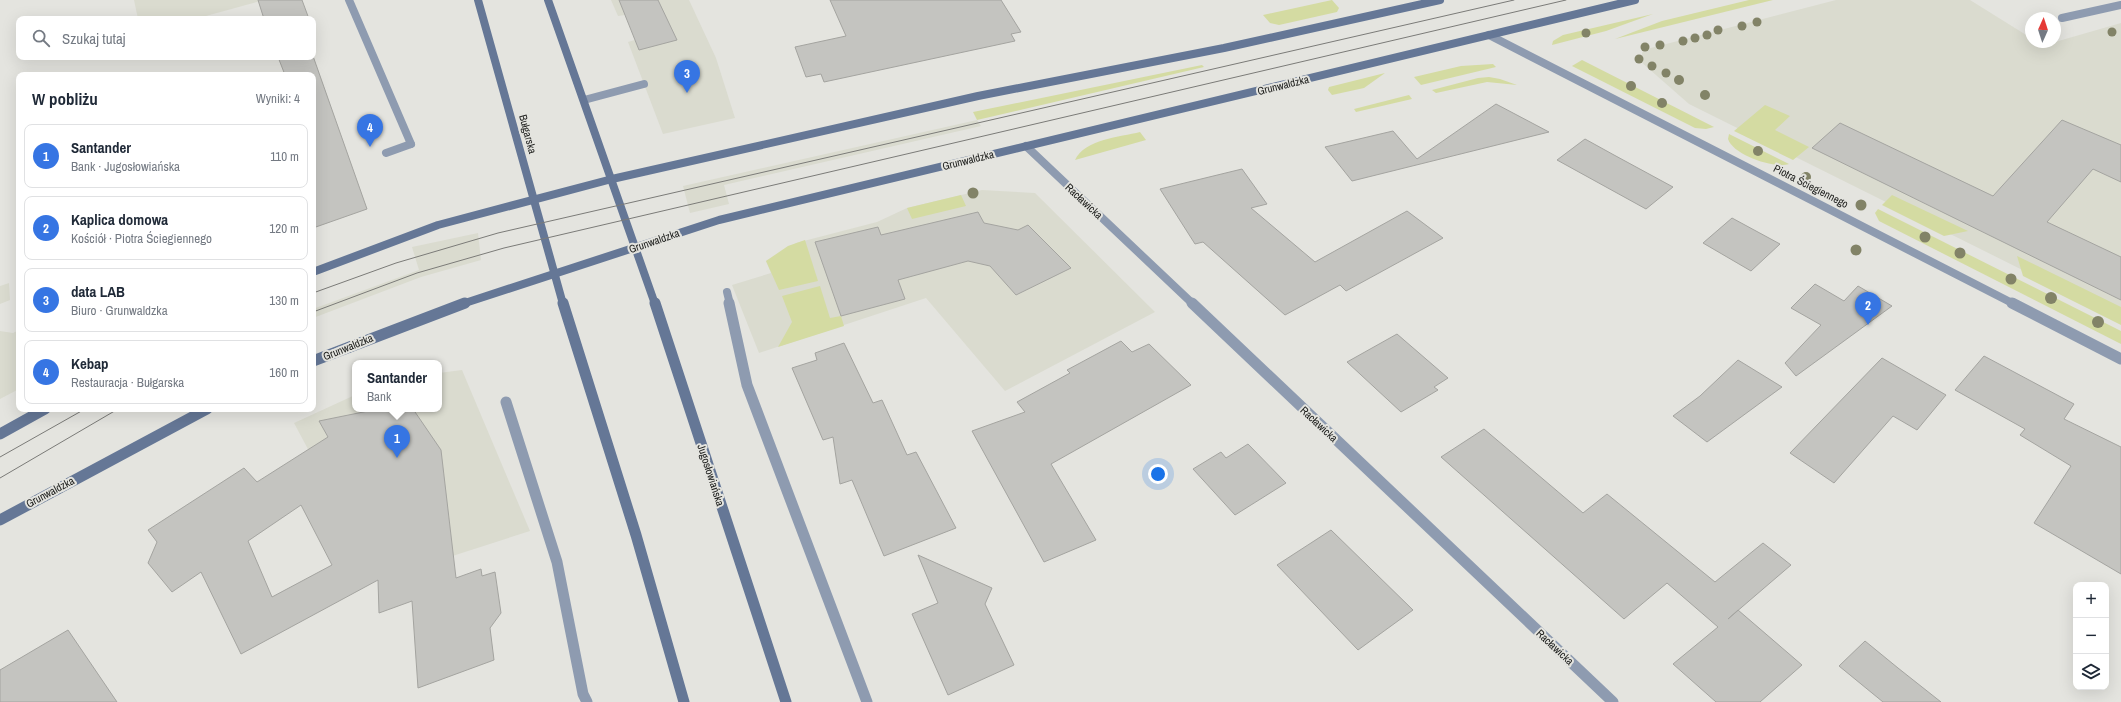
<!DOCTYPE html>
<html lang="pl">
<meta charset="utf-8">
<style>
:root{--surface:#fff;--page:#f6f6f7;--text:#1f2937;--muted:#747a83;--line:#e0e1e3;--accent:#3675e3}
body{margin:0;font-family:"Archivo Narrow",sans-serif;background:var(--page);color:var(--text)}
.controls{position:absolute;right:12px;bottom:12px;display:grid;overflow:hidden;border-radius:8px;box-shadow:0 4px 16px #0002}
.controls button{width:36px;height:36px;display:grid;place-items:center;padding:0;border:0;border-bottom:1px solid var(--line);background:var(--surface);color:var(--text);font:20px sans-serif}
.compass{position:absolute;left:2025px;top:12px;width:36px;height:36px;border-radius:50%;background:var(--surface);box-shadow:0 4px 16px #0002;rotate:3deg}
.you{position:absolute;left:1158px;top:474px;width:14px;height:14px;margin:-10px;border:3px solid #fff;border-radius:50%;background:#1a73e8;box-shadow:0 0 0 6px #1a73e833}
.badge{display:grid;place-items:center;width:26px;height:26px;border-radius:50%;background:var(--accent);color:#fff;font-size:13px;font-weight:700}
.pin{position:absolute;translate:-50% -33px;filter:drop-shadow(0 1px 2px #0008)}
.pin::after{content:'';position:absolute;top:21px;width:14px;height:12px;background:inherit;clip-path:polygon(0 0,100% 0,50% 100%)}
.popup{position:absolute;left:352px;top:360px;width:90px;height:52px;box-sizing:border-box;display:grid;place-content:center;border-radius:8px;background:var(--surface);filter:drop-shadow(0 1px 3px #0005);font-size:13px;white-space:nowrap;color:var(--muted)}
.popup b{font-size:15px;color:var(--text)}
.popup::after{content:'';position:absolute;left:50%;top:100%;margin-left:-8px;border:8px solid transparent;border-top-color:var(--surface)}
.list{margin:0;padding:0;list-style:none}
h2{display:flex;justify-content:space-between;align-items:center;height:52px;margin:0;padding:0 16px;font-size:17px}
h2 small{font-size:13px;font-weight:400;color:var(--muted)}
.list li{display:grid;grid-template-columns:26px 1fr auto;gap:12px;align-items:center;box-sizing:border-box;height:64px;margin:0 8px 8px;padding:0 8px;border:1px solid var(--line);border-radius:8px}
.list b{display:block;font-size:15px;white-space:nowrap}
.list p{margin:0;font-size:13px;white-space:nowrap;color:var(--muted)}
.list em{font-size:13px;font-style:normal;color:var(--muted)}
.icon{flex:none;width:22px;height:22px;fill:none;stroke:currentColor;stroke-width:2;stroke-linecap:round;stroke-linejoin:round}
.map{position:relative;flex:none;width:2121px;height:702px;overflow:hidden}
.search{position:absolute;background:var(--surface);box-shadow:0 4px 16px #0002;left:16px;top:16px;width:300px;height:44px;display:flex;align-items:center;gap:10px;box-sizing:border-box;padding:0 14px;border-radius:8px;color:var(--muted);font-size:15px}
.panel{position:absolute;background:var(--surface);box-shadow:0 4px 16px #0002;left:16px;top:72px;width:300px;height:340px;border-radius:8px}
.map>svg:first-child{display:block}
.built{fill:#dadbcf}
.green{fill:#d4dba2}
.building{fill:#c4c4c0;stroke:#a4a4a0;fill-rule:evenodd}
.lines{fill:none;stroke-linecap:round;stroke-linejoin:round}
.lane{stroke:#8e9bb0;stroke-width:8}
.street-far1{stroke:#8e9bb0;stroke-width:8}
.street{stroke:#8e9bb0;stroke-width:11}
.secondary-far1{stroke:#657796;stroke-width:8}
.secondary{stroke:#657796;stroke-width:11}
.tram{stroke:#7b7b78;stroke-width:1}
.tree{fill:#828367}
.labels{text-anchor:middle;stroke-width:4;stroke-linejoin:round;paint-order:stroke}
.street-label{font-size:11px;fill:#212220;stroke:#e4e4df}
</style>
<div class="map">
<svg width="2121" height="702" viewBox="0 0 2121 702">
<rect width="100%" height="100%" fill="#e4e4df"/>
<!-- built -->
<g class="built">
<path d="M134,0h130l-69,19h-57z"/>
<path d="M611,0h78l27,58 19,60 -72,16 -35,-92 7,-2 -10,-25 -7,1z"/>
<path d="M1836,0h134l61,38v4h24l66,-19v296l-432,-215 -49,-43 3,-11z"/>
<path d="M977,120l4,6 -257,59 5,19 -39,9 -7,-27z"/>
<path d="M982,190l53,3 120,119 -150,79 -79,-93 -167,55 -27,-68 39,-12 -5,-12 30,-18 81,-21 30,-14z"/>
<path d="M478,233l3,27 -60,17 -108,41v-9l106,-39 -7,-23z"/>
<path d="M9,283l1,17 -10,4v-18z"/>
<path d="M19,330v59l-19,10v-68l13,2z"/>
<path d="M462,370l68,161 -152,49 -84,-157 61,-28v14h84v-36z"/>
</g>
<!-- green -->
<g class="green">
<path d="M1332,0l7,8 -2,4 -58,13 -9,-2 -7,-8z"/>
<path d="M1749,0h24l-158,39 47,-18z"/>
<path d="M1653,14l-47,17 -54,14 1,-4 10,-6z"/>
<path d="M1582,60l132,67 -8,2 -11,-1 -123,-62z"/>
<path d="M1493,64l3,3 -75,18 -7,-8 47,-11z"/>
<path d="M1202,65l2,2 -227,53 -4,-8z"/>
<path d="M1385,73l-21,15 -32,7 -4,-5 1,-3z"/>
<path d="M1489,77l11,2 17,6 -30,-3 -51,11 -4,-3 46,-12z"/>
<path d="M1409,95l3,4 -56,13 -2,-3z"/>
<path d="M1765,105l25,11 -15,14 34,17 -16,13 -59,-29z"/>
<path d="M1140,132l6,8 -71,20c10,-21 45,-23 65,-28z"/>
<path d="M1729,134l60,30c-15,5 -56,-9 -61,-25z"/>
<path d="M961,195l5,11 -54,13 -5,-11z"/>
<path d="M1892,195l76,36 -24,5 -62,-31z"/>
<path d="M1878,209l243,122v13l-242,-123 -4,-8z"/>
<path d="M805,240l13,41 -39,9 -13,-29 22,-15z"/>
<path d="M2017,256l104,51v18l-98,-49z"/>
<path d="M820,286l10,32 11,-2 3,10 -66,21 14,-25 -10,-26z"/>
</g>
<!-- building -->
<g class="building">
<path d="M258,0h44l7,19h-45z"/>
<path d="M619,0h39l19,40 -38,10z"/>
<path d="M830,0h171l20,32 -10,2 4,7 -191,41 -3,-8 -15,3 -11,-30 51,-11z"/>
<path d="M313,56l54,153 -54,19v-153h-28l-7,-18z"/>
<path d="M1496,104l53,28 -197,49 -27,-34 68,-16 24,28z"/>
<path d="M2062,120l59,25v37l-28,-13 -46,53 74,35v43l-309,-152 28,-25 153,73z"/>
<path d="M1585,139l29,16 59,32 -27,22 -89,-49z"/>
<path d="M1242,169l25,35 -16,4 64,54 92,-51 36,27 -97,53 -6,-6 -55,30 -82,-73 -8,2 -35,-55z"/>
<path d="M978,212l6,11 34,7 10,-5 43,43 -55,27 -26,-29 -22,-5 -70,19 7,19 -64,17 -26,-74 63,-15 3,8z"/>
<path d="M1732,218l48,26 -29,27 -48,-28z"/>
<path d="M1815,284l29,17 14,-15 34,20 -96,70 -11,-13 36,-38 -30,-17z"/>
<path d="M1397,334l51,44 -14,9 4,3 -37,22 -54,-50z"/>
<path d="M1121,341l11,11 17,-8 42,41 -140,79 45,76 -52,22 -72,-131 53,-19 -8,-10 53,-29 -3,-3z"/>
<path d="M844,343l29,60 9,-3 25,55 9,-3 40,76 -72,28 -32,-76 -12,4 -7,-47 -10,3 -31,-72 25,-8 -2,-7z"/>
<path d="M1984,356l90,48 -10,15 57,28v127l-87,-51 37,-57 -51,-31 5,-6 -70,-39z"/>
<path d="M1882,358l64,37 -29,35 -24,-14 -59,67 -44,-30z"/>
<path d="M1738,360l44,27 -75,55 -34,-26 27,-20z"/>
<path d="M378,409h35l28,41 15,128 25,-9 1,7 13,-4 6,41 -11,15 4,32 -76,28 -6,-87 -33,12 -1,-33 -137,74 -40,-82 -29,20 -24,-29 9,-21 -9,-12 96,-62 13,14 71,-45 -9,-16zM301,505l31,60 -60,32 -24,-56z"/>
<path d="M1484,429l99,84 24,-19 108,88 48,-39 28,22 -63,54 10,-9 64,55 -42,37h-44l-43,-38 45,-37 -51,-44 -43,36 -183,-162z"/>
<path d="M1248,444l38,39 -51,32 -42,-46 28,-17 5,6z"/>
<path d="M1331,530l82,80 -55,40 -81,-85z"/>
<path d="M918,555l74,33 -7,16 29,61 -66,30 -36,-81 26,-11z"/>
<path d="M68,630l49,72h-117v-32z"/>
<path d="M1865,641l33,27 43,34h-58l-44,-36z"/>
</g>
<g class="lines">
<!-- lane -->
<g class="lane">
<path d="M2062,18l59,-13"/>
<path d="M584,100l60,-16"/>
<path d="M386,153l25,-9"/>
</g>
<!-- street-far1 -->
<g class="street-far1">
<path d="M349,0l62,144"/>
<path d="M1489,35l525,269"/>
<path d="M1026,146l167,158"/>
<path d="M727,292l3,12"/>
</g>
<!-- street -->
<g class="street">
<path d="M729,303l18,82 120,317"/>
<path d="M1192,303l421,399"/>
<path d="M2012,303l109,56"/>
<path d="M506,402l51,160 26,132 4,8"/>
</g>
<!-- secondary-far1 -->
<g class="secondary-far1">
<path d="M478,0l85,304"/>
<path d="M548,0l107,304"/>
<path d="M313,272l125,-47 174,-46 366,-83 246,-48 216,-48"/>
<path d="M462,304l257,-84 916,-220"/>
</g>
<!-- secondary -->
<g class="secondary">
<path d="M563,303l73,232 48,167"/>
<path d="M655,303l131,399"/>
<path d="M313,361l152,-58"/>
<path d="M0,434l45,-25"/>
<path d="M0,520l207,-111"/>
</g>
<!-- tram -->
<g class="tram">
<path d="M313,293l83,-30 102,-30 1016,-233"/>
<path d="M313,312l104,-39 87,-25 1062,-248"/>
<path d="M0,457l85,-48"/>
<path d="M0,478l118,-69"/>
</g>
</g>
<!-- trees -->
<g class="tree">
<circle cx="1757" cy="22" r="4.5"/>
<circle cx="1742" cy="26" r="4.5"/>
<circle cx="1718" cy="30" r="4.5"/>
<circle cx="2112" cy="32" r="4.5"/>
<circle cx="1586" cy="33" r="4.5"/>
<circle cx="1707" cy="35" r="4.5"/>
<circle cx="1695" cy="38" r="4.5"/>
<circle cx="1683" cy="41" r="4.5"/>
<circle cx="1660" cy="45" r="4.5"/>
<circle cx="1645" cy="47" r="4.5"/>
<circle cx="1639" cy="59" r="4.5"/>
<circle cx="1652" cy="66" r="4.5"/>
<circle cx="1666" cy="73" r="4.5"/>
<circle cx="1679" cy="80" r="5"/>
<circle cx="1631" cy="86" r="5"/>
<circle cx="1705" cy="95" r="5"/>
<circle cx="1662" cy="103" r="5"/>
<circle cx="1758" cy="151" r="5"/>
<circle cx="1806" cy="177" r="5"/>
<circle cx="973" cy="193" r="5.5"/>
<circle cx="1861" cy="205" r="5.5"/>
<circle cx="1925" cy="237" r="5.5"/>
<circle cx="1856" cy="250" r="5.5"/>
<circle cx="1960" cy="253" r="5.5"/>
<circle cx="2011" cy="279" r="5.5"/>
<circle cx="2051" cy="298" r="6"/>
<circle cx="2098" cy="322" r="6"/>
</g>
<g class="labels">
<!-- street labels -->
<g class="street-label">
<text transform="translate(1283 85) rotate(-14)" y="4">Grunwaldzka</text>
<text transform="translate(528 134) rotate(75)" y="4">Bułgarska</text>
<text transform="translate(968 160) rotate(-14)" y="4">Grunwaldzka</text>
<text transform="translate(1811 186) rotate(27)" y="4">Piotra Ściegiennego</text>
<text transform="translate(1084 201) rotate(43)" y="4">Racławicka</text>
<text transform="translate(654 241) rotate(-19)" y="4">Grunwaldzka</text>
<text transform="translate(348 347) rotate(-22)" y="4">Grunwaldzka</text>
<text transform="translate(1319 424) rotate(43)" y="4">Racławicka</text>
<text transform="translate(711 475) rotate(72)" y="4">Jugosłowiańska</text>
<text transform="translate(50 492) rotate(-28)" y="4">Grunwaldzka</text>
<text transform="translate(1555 647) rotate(43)" y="4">Racławicka</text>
</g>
</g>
</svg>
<div class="controls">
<button>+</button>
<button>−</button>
<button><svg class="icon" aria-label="layers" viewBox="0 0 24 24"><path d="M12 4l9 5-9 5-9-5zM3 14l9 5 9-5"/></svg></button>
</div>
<svg class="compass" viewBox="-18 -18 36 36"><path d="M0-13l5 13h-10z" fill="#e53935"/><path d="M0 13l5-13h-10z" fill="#747a83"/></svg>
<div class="you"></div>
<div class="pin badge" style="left:397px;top:458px">1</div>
<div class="popup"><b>Santander</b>Bank</div>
<div class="pin badge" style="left:1868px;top:325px">2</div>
<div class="pin badge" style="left:687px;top:93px">3</div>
<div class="pin badge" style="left:370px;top:147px">4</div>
<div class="search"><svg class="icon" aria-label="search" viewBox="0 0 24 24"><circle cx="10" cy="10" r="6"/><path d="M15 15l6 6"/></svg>Szukaj tutaj</div>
<section class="panel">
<h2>W pobliżu<small>Wyniki: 4</small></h2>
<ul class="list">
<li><span class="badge">1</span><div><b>Santander</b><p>Bank · Jugosłowiańska</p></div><em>110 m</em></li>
<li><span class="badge">2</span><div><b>Kaplica domowa</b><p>Kościół · Piotra Ściegiennego</p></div><em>120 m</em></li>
<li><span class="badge">3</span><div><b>data LAB</b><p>Biuro · Grunwaldzka</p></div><em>130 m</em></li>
<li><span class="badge">4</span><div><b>Kebap</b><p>Restauracja · Bułgarska</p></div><em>160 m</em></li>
</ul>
</section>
</div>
